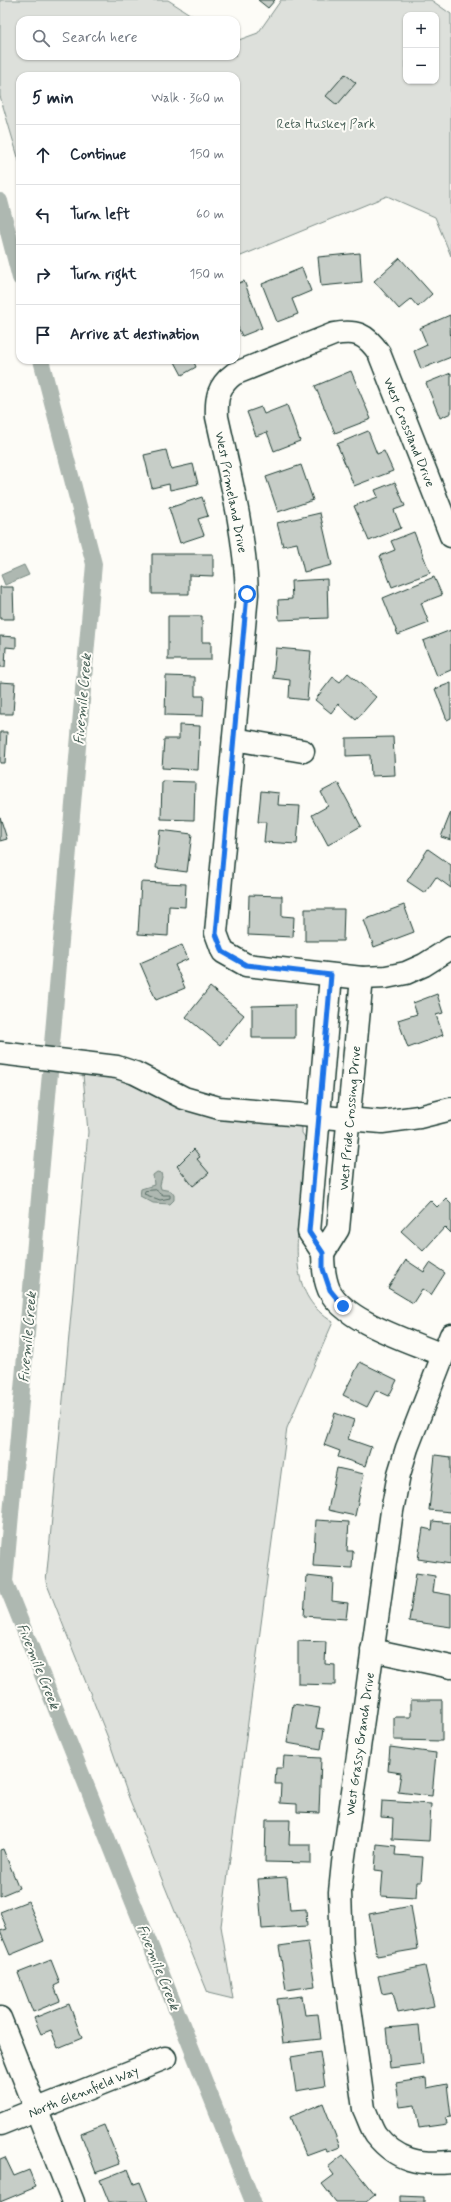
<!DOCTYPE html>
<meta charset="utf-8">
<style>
:root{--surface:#fff;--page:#f6f6f7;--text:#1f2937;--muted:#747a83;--line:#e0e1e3}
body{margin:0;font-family:Mynerve,sans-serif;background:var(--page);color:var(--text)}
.controls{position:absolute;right:12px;top:12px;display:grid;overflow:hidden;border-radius:8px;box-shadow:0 1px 3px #0004}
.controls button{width:36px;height:36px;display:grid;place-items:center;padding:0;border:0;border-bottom:1px solid var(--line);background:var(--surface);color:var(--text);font:20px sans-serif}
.stop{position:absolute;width:12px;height:12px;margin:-9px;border:3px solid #1a73e8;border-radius:50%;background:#fff}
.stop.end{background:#1a73e8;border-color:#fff;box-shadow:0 1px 4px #0008}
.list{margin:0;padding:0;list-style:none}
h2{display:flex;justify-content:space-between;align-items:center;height:52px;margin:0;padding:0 16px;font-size:17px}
h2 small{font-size:13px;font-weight:400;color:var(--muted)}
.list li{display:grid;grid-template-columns:26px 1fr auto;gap:12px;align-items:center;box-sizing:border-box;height:60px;padding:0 16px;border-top:1px solid var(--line)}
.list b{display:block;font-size:15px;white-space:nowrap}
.list em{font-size:13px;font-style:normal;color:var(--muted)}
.icon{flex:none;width:22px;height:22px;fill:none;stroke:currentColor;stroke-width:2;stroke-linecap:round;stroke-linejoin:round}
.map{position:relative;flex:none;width:451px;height:2202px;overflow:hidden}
.search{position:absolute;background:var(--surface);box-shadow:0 1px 3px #0004;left:16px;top:16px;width:224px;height:44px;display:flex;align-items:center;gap:10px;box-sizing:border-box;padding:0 14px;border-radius:12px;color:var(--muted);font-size:15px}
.panel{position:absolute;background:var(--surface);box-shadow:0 1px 3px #0004;left:16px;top:72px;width:224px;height:292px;border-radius:12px}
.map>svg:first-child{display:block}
.green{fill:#dde0db;stroke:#7e8e88;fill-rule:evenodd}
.water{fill:#aeb8b1;stroke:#75877f}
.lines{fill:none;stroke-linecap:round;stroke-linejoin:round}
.shore{stroke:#586e66;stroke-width:1}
.canal{stroke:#aeb8b1;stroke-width:16}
.building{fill:#c6cdc7;stroke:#1f3d34}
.minor-casing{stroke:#1f3d34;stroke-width:25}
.minor{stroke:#fdfcf7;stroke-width:22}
.route{stroke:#1a73e8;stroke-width:5}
.labels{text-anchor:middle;stroke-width:4;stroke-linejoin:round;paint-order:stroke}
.park-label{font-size:13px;fill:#455e55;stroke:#fdfcf7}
.street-label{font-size:13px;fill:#1f3d34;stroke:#fdfcf7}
.water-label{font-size:14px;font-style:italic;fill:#435c53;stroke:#fdfcf7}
</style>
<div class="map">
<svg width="451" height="2202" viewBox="0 0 451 2202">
<rect width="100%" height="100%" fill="#fdfcf7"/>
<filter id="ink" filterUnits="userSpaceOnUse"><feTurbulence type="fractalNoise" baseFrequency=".025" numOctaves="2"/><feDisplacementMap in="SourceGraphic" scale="8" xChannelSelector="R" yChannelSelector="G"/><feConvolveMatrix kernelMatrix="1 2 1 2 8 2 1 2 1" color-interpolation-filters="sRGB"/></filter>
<g filter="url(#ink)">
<!-- green -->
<g class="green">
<path d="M0,0h168l31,20h-179v36h216v-15l22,-8 23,-33h150l20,14v242l-16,-39 -48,-21 -151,62v-182h-216v88l-20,-68zM406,15h30v66h-30z"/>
<path d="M96,1074l18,3 54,24 45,15 89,11v6l5,7c-3,22 -5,45 -7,67 -4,43 -10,89 33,115l-46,106 -66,498 12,73 -25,-6 -79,-195 -21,-60 -62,-156 42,-450 -5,-57z"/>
</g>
<!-- water -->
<g class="water">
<path d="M24,565l5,10 -24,10 -4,-10z"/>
<path d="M157,1172l4,1 1,4 -2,8 1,4 10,2 3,4v5l-4,4 -17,-1 -13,-7 1,-7 13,-4 -1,-10z"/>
</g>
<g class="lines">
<!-- shore -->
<path class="shore" d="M156,1190l7,5h7v3l-10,2 -16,-6 1,-3z"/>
<!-- canal -->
<g class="canal">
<path d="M0,201l20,77"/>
<path d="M41,360l53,204 -42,480"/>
<path d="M50,1073l-45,509 248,620"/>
</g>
</g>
<!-- building -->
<g class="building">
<path d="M258,0h17l-7,8z"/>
<path d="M345,74l11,9 -19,22 -11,-9z"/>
<path d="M360,253l2,29 -41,4 -3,-29z"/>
<path d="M400,258l32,36 -14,13 -7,-8 -12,10 -25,-28z"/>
<path d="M302,268l9,23 -19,8 6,15 -21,8 -15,-38z"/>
<path d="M244,281l18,47 -20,8 -6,-13v-39z"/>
<path d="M450,315l1,42 -30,12 -7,-18 13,-6 -7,-17z"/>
<path d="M174,360h19l3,7 -14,8z"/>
<path d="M351,371l20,48 -36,14 -20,-47z"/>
<path d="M451,373v40l-11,5 -14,-35z"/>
<path d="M287,405l13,36 -26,10 -7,-19 -11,4 -9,-24 14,-5 3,7z"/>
<path d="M368,431l9,23 7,-3 9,20 -39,15 -17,-42z"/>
<path d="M166,450l5,19 22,-5 5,20 -28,6 -1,-6 -17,4 -8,-33z"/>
<path d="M301,465l12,35 -35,12 -12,-35z"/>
<path d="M395,482l10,24 -11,4 7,18 -32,13 -15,-35 24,-9 -3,-7z"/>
<path d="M202,497l6,19 -10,3 6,16 -24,8 -11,-35z"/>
<path d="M320,513l12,52 -28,7 -7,-29 -14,3 -6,-23z"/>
<path d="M414,532l16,41 -38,14 -12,-31 15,-6 -4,-9z"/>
<path d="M152,554h61v22l-24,-1v19h-37z"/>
<path d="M434,577l8,18 -21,8 8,20 -31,12 -15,-37z"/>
<path d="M327,579l1,39 -49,2 -1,-20 14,-1 -1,-18z"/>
<path d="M0,587h13l1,32h-14z"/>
<path d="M168,616h34v26h9v18h-43z"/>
<path d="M451,630v40l-14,6 -14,-35z"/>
<path d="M0,636l16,1v11l-10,-1 -1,20h-5z"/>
<path d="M276,648l35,3 -4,49 -18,-2 1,-18 -17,-2z"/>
<path d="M348,673l28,24 -20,23 -18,-16 -7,9 -16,-13 18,-23 7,5z"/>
<path d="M166,676l29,1v19h9l-1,20 -38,-1z"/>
<path d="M0,682l15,1 -2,31h-13z"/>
<path d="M451,683v35l-4,2 -12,-31z"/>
<path d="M179,725l21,1 -2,44 -36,-2 2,-29h15z"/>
<path d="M0,732h7l-2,31h-5z"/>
<path d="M393,737l2,38 -24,1 -1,-21 -24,1v-18z"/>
<path d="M162,781l33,1 -1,38 -33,-1z"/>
<path d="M338,783l23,43 -33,19 -16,-30 16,-9 -7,-14z"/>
<path d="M261,791l18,2 -1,12 22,1 -3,38 -33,-2 2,-20h-8z"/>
<path d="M451,812v28l-10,-3z"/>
<path d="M0,817l7,22 -7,2z"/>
<path d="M160,830l32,4 -5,38 -31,-4z"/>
<path d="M428,849l23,16v23l-15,-11 -11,16 -18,-12z"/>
<path d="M141,882l45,2 -1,23 -16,-1 -1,30 -30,-2z"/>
<path d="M249,895l33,1v20l12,1 -1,20 -45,-2z"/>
<path d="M404,905l10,27 -40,15 -10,-27z"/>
<path d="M305,909h39l-1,32h-38z"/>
<path d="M182,945l6,14 -13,6 10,23 -29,12 -16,-37z"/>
<path d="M210,987l34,28 -24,30 -34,-28z"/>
<path d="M437,994l6,19 -7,2 7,20 -35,13 -10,-28 19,-6 -4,-11z"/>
<path d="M295,1005v33h-43v-32z"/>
<path d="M194,1149l6,8 -3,2 12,14 -16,13 -16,-20z"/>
<path d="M446,1198l5,5v30l-6,-6 -22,24 -22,-20 29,-31 7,7z"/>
<path d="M406,1260l18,12 6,-9 15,10 -14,22 -9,-6 -9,14 -25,-15z"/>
<path d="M360,1362l37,18 -8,16 -13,-6 -9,17 -24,-12z"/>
<path d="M335,1413l19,7 -6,19 23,8 -6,19 -27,-9 2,-6 -16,-6z"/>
<path d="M435,1455l16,2v55l-22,-2z"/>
<path d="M337,1468l27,6 -9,42 -27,-6z"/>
<path d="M316,1520l33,2 -2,29h6l-1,17 -39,-2z"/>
<path d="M433,1521l18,2v41l-33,-5 5,-31 9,2z"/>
<path d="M416,1573l19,3 -2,16 18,3v32l-42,-6z"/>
<path d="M307,1576l26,3 -1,22 16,2 -2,16 -42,-3z"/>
<path d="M298,1641l28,1 -1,22 10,1v20l-37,-1z"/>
<path d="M411,1700h31v41l-48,-1v-23h17z"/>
<path d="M293,1704l27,4 -4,20 8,1 -3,20 -34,-6z"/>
<path d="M390,1747l46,6 -4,43 -34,-4 3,-19 -13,-2z"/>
<path d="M284,1756l37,2 -2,55 -22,-1v-8l-17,-1 1,-19h-6l1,-16h7z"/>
<path d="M382,1801l49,3 -2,37 -37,-2 1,-21 -12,-1z"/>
<path d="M266,1820h24l-1,25h22v18l-46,-1z"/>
<path d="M377,1844l19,2 -1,9 28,2 -2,25h-4l-1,16 -35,-2 2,-25 -8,-1z"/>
<path d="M3,1849l16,39 -19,8v-46z"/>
<path d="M287,1877l3,33 16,-1 1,17 -45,3 -4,-50z"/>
<path d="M28,1901l16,40 -34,14 -10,-24 7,-2 -7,-17z"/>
<path d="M411,1906l7,43 -41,7 -8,-42z"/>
<path d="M308,1942l7,44 -29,4 -7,-44z"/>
<path d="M51,1960l9,23 -6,3 6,15 -27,11 -15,-39z"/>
<path d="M425,1966l9,40 -36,7 -5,-21 -11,2 -4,-18z"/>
<path d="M302,1996l3,19 13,-1 3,25 -38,4 -6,-44z"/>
<path d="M69,2004l13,34 -24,10 -7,-18 -10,4 -7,-16z"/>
<path d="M419,2025l4,39 -33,4 -4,-40z"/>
<path d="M320,2052l5,34 -29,5 -5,-34z"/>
<path d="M426,2078l1,10 20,-4 4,33 -5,1 1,6 -28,4 -4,-23 -15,2 -4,-24z"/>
<path d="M323,2103l17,44 -13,5 -2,-4 -19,7 -16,-38z"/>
<path d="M104,2125l16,39 -24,9 -15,-39z"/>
<path d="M343,2155l32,40 -9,7h-30l-14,-18 12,-9 -6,-8z"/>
<path d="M5,2157l9,19 15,-6 7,17 -36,15v-43z"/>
<path d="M128,2169l6,15 6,-2 8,20h-39l-9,-22z"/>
<path d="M400,2196l24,1v5h-24z"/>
</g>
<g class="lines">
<!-- minor casing -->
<g class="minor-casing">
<g id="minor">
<path d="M451,536l-72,-183c-13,-19 -23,-23 -45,-19l-100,40c-16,12 -18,24 -17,43 13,59 28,116 30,177l-31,339 7,19 23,13 116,13 24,-1 20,-4 18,-8 27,-17"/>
<path d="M234,739l69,12"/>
<path d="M331,975l-22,257 14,21 15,-24 24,-251"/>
<path d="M0,1053l117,14 18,6 49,25 35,10 163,14 37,-5 32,-8"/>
<path d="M323,1253c0,12 1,25 6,37 16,32 81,51 113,65"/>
<path d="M451,1335l-44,113 -8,26 -7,37 -49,352 -3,29 2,57 22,160c4,8 7,19 12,26 21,26 44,30 75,27"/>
<path d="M372,1650l79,17"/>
<path d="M0,2018l73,184"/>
<path d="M0,2124l165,-66"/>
</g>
</g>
<!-- minor -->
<use href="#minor" class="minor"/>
</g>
</g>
<g class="lines" filter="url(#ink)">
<!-- route -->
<path class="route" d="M247,594l-31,340 7,18 23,13 85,10 -22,257 14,21v16l7,21 13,16"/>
</g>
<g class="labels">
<!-- park labels -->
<g class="park-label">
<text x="326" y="128">Reta Huskey Park</text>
</g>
<!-- street labels -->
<g class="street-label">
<text transform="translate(410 432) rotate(68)" y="5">West Crossland Drive</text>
<text transform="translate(232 492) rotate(79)" y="5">West Primeland Drive</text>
<text transform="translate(349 1118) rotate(-85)" y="5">West Pride Crossing Drive</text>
<text transform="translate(359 1744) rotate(-82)" y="5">West Grassy Branch Drive</text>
<text transform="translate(83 2091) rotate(-22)" y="5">North Glennfield Way</text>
</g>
<!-- water labels -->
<g class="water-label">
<text transform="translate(82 699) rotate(-85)" y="5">Fivemile Creek</text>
<text transform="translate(27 1337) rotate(-85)" y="5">Fivemile Creek</text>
<text transform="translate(39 1666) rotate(68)" y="5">Fivemile Creek</text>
<text transform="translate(159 1967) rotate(68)" y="5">Fivemile Creek</text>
</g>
</g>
</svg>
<div class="controls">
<button>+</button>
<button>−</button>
</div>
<div class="stop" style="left:247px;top:594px"></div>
<div class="stop end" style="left:343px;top:1306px"></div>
<div class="search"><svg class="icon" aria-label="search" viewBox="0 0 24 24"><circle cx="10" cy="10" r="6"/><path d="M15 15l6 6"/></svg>Search here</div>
<section class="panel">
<h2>5 min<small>Walk · 360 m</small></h2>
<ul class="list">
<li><svg class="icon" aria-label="ahead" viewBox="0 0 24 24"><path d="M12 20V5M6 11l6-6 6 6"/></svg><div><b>Continue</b></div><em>150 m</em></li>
<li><svg class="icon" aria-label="left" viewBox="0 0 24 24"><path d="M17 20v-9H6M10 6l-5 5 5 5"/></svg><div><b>Turn left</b></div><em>60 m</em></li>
<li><svg class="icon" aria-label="right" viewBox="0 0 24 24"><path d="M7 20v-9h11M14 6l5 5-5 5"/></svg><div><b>Turn right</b></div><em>150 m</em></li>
<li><svg class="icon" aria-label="arrive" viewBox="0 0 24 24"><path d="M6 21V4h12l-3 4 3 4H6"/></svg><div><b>Arrive at destination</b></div></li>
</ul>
</section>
</div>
